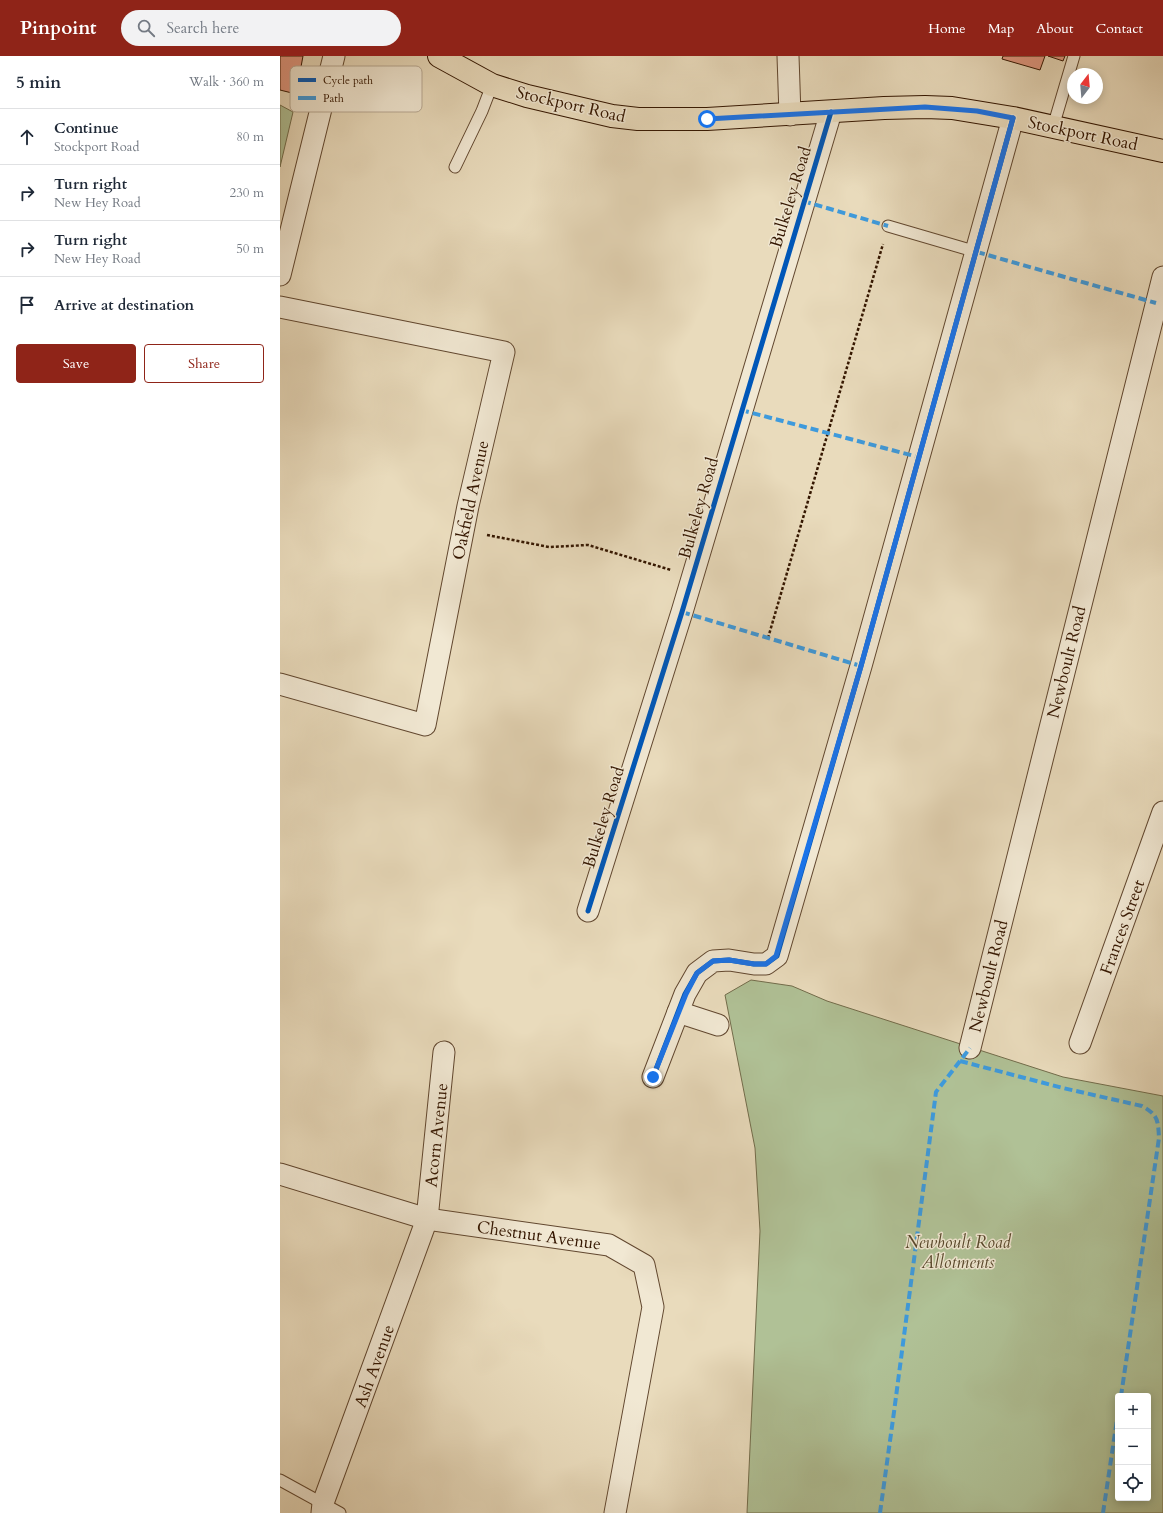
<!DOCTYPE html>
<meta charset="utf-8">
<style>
:root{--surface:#fff;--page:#f2f2f3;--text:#1f2937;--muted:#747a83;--line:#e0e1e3;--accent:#8f2418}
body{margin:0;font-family:Cardo,serif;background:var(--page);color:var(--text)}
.controls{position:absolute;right:12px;bottom:12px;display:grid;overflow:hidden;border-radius:4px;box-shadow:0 2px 10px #0003}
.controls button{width:36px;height:36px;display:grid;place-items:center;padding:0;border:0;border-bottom:1px solid var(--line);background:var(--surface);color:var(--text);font:20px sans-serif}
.compass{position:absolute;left:787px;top:12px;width:36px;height:36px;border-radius:50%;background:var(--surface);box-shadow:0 2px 10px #0003;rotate:16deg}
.stop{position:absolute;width:12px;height:12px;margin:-9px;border:3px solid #1a73e8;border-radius:50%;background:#fff}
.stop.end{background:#1a73e8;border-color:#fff;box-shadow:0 1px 4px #0008}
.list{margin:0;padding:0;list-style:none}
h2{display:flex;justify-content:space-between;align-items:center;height:52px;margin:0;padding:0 16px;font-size:17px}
h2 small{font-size:13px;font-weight:400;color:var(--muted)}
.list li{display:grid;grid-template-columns:26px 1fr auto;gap:12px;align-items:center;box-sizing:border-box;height:56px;padding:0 16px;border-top:1px solid var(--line)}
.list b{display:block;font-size:15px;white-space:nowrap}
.list p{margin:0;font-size:13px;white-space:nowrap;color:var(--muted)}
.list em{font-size:13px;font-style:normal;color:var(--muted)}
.actions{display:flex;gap:8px;padding:12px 16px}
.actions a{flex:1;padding:9px 0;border:1px solid var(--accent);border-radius:4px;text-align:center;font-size:14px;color:var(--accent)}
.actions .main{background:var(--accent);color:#fff}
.icon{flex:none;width:22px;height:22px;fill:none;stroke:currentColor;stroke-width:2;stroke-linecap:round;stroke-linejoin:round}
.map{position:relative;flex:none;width:883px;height:1457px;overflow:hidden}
header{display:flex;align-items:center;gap:24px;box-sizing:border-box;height:56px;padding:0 20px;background:var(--accent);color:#fff}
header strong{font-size:19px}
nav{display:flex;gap:22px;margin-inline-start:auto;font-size:14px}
.search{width:280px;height:36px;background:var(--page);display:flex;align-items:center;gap:10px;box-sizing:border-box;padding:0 14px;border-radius:22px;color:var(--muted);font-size:15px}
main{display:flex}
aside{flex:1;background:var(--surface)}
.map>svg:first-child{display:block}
.green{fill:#b0c196;stroke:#726c4b;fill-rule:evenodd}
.building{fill:#e29982;stroke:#341600}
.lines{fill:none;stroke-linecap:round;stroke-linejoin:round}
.lane-casing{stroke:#61472f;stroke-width:13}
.street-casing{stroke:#61472f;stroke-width:23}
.primary-casing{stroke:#341600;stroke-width:24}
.path{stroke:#341600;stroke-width:2.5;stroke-dasharray:3 2;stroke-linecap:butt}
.lane{stroke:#f1e8d3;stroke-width:11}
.street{stroke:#f1e8d3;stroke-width:21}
.primary{stroke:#e9dbbc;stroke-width:22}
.quiet{stroke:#3e9adc;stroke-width:4;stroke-dasharray:8 4;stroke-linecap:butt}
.cycleway-casing{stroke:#f1e8d3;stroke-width:8}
.cycleway{stroke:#0057b8;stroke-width:5}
.route{stroke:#1a73e8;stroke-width:5}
.labels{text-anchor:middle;stroke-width:3;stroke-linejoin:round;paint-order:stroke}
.street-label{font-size:17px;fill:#341600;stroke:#f1e8d3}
.park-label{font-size:17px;font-style:italic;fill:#59492d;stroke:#f1e8d3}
.key{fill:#f1e8d3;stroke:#b8a994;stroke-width:1}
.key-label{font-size:11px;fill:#341600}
</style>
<header>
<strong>Pinpoint</strong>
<div class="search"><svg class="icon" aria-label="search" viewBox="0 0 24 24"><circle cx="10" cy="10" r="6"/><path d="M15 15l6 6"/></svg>Search here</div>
<nav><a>Home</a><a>Map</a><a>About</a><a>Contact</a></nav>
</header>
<main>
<aside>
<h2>5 min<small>Walk · 360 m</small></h2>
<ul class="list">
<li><svg class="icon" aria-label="ahead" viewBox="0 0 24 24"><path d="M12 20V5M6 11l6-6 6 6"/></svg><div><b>Continue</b><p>Stockport Road</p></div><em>80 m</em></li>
<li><svg class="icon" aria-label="right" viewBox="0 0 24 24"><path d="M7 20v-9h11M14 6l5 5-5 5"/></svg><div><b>Turn right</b><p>New Hey Road</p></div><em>230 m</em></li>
<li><svg class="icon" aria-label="right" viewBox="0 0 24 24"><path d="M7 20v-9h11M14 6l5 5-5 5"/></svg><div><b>Turn right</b><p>New Hey Road</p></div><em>50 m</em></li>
<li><svg class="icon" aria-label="arrive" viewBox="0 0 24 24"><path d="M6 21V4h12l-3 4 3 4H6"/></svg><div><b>Arrive at destination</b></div></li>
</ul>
<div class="actions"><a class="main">Save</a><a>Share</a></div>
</aside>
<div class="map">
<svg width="883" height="1457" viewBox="0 0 883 1457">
<rect width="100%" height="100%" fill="#e9dbbc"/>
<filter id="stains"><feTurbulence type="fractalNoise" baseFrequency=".005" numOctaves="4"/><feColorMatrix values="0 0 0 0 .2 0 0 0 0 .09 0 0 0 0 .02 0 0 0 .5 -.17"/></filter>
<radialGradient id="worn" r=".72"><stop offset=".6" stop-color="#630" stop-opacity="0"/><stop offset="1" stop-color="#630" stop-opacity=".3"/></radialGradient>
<!-- green -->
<g class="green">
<path d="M0,49l13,7 -13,55z"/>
<path d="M471,924l41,6 35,15 236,76 100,19v417h-416l13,-282 -5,-83 -30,-153zM838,1340h30v102h-30z"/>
</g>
<!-- building -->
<g class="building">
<path d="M0,0h23l-7,38 -16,-4z"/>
<path d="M723,0h42l-5,14 -38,-11z"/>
<path d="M768,0h17l-2,5z"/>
</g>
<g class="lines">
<!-- lane casing -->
<g class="lane-casing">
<g id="lane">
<path d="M773,71l21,-71"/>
<path d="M175,111l27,-56 10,-26"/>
<path d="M608,170l89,26"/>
<path d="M0,1424l60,33"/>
</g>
</g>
<!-- street casing -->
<g class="street-casing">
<g id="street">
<path d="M508,0l2,59"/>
<path d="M0,219l54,-219"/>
<path d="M0,251l224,45 -36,154 -43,219 -145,-41"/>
<path d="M308,855l94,-299 149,-500"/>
<path d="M398,956l40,13"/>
<path d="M800,987l83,-231"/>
<path d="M690,992l193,-771"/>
<path d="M373,1021l32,-83 12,-21 16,-12 16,-1 25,4h12l11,-8 84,-290 152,-548"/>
<path d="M0,1118l147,45 182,26 35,20 9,42 -38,206"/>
<path d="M42,1457l1,-10 104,-284 17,-167"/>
</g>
</g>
<!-- primary casing -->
<g class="primary-casing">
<path id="primary" d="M159,0l53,29 35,11 85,20 26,3h69l177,-11 41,-1 27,1 61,10 150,33"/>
</g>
<!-- path -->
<g class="path">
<path d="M207,479l62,12 39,-2 83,25"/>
<path d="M488,582l115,-394"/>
</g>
<!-- lane -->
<use href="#lane" class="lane"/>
<!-- street -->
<use href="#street" class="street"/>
<!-- primary -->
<use href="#primary" class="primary"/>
<!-- quiet -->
<g class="quiet">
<path d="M523,145l85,25"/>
<path d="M697,196l179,51"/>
<path d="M461,354l177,47"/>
<path d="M402,556l179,54"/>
<path d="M680,1005l103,27 79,18c16,9 16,14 17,32l-38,258"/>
<path d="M600,1457l14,-101 42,-320 34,-44"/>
<path d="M823,1457l15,-100"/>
</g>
<!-- cycleway casing -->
<g class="cycleway-casing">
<g id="cycleway">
<path d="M308,855l94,-299 149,-500"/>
<path d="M373,1021l32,-83 12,-21 16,-12 16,-1 25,4h12l11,-8 84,-290 152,-548"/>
</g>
</g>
<!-- cycleway -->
<use href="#cycleway" class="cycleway"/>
</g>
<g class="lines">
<!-- route -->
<path class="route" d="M373,1021l33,-83 11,-21 16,-12 16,-1 25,4h12l10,-8 85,-290 152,-548 -36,-7 -52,-4 -218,12"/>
</g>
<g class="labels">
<!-- street labels -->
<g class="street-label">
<text transform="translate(291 48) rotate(13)" y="6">Stockport Road</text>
<text transform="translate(803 77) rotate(12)" y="6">Stockport Road</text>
<text transform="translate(510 141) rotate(-73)" y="6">Bulkeley Road</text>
<text transform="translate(190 444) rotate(-78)" y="6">Oakfield Avenue</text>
<text transform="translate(418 452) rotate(-74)" y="6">Bulkeley Road</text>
<text transform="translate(786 606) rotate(-76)" y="6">Newboult Road</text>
<text transform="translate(323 761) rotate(-73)" y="6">Bulkeley Road</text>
<text transform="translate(842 871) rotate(-70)" y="6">Frances Street</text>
<text transform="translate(708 920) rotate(-76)" y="6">Newboult Road</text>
<text transform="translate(156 1079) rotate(-84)" y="6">Acorn Avenue</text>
<text transform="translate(259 1179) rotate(8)" y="6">Chestnut Avenue</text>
<text transform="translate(94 1310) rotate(-70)" y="6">Ash Avenue</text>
</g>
<!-- park labels -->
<g class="park-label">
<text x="678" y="1192">Newboult Road<tspan x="678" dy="20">Allotments</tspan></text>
</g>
</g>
<!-- legend -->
<rect x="10" y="10" width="132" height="46" rx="6" class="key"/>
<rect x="18" y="22" width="18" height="4" fill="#0057b8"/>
<rect x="18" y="40" width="18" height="4" fill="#3e9adc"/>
<g class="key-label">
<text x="43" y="28">Cycle path</text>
<text x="43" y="46">Path</text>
</g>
<rect width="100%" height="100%" filter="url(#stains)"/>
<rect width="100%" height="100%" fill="url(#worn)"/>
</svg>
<div class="controls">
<button>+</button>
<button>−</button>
<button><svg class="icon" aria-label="locate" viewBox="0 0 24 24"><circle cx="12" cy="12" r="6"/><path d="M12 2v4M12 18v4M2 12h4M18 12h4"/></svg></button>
</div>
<svg class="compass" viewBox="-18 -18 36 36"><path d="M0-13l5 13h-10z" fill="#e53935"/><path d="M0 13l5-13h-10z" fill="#747a83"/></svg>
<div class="stop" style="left:427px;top:63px"></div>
<div class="stop end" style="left:373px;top:1021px"></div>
</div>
</main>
